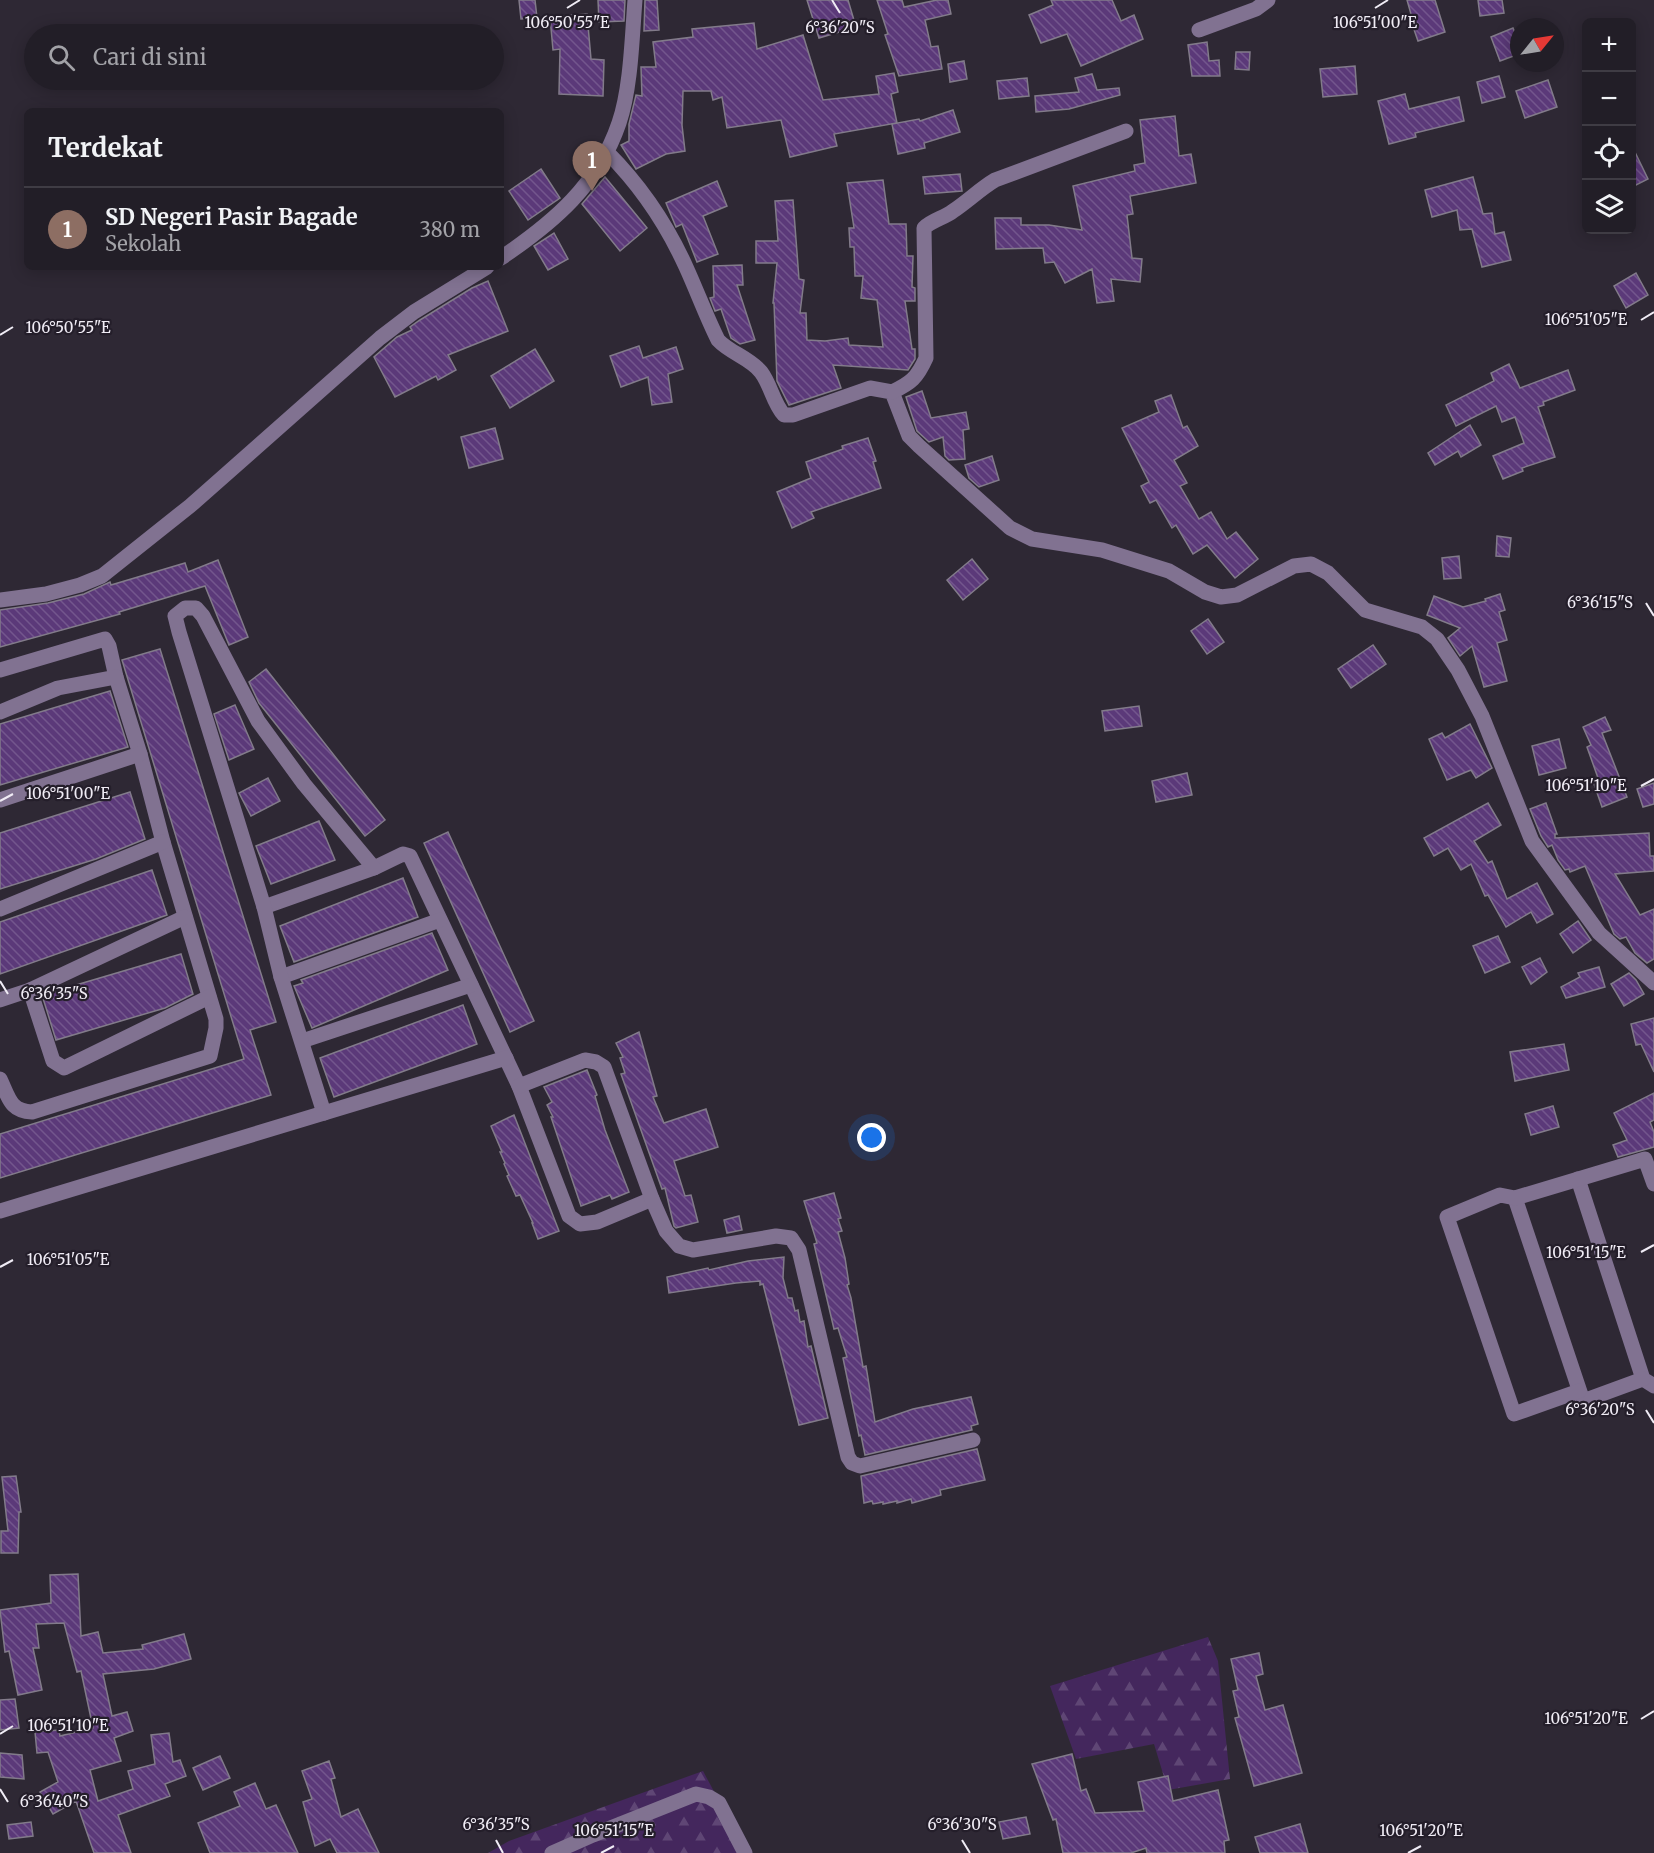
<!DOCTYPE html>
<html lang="id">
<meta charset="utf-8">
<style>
:root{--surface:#221e27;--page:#2a272f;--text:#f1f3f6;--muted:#a2a2a7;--line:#3f3c44;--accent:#d09dff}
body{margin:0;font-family:Merriweather,serif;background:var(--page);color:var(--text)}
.controls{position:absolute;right:18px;top:18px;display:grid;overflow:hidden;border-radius:9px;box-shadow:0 3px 15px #0003}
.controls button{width:54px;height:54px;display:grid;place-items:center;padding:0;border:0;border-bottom:2px solid var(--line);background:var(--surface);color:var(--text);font:30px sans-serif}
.compass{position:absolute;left:1510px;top:18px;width:54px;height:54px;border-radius:50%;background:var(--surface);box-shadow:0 3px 15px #0003;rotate:60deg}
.you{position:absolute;left:872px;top:1138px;width:21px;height:21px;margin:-15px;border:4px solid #fff;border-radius:50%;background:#1a73e8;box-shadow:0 0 0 9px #1a73e833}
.badge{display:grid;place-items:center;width:39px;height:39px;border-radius:50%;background:var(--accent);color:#fff;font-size:20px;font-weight:700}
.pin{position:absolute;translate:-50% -50px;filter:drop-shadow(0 2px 3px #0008)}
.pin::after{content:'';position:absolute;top:32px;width:21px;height:18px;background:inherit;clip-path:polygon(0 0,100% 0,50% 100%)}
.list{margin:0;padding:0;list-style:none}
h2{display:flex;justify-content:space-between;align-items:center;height:78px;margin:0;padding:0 24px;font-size:26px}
h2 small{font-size:20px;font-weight:400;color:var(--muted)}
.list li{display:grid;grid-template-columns:39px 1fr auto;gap:18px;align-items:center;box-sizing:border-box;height:84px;padding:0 24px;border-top:2px solid var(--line)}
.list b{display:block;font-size:22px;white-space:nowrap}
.list p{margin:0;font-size:20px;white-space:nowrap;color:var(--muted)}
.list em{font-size:20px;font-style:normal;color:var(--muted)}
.icon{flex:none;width:33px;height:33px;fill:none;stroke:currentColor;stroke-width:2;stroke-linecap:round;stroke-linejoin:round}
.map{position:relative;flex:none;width:1654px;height:1853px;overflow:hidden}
.search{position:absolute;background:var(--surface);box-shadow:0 3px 15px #0003;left:24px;top:24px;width:480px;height:66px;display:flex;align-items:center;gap:15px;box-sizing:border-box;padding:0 21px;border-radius:33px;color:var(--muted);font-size:22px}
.panel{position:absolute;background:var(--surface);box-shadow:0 3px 15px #0003;left:24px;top:108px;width:480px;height:162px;border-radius:9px}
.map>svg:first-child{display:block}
.forest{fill:url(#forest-firs)}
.building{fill:url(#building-back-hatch);stroke:#827b8a;stroke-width:1.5}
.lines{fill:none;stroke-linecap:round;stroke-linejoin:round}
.minor{stroke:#817291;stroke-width:15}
.ticks{fill:none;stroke:#f0ecf5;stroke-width:2}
.ticks-label{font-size:15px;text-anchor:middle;fill:#f0ecf5;stroke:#241e2a;stroke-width:4.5;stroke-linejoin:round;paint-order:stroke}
</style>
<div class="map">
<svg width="1654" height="1853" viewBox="0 0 1654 1853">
<defs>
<pattern id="forest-firs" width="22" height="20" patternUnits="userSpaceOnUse" patternTransform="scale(1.5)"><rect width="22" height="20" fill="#44275d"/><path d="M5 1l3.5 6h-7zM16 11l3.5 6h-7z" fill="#5f4675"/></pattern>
<pattern id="building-back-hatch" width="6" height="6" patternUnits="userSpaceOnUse" patternTransform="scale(1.5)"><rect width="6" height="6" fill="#5b3979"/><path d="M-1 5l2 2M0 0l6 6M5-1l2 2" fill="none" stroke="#73568d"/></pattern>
</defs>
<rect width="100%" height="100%" fill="#2e2834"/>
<!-- forest -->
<g class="forest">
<path d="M1208,1637l10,24 12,118 -62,11 -14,-46 -78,15 -26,-73z"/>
<path d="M703,1771l44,82h-259l21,-12z"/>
</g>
<!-- building -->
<g class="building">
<path d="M519,0h16l2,18 -16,1z"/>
<path d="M598,0h27l-1,21 -25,1z"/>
<path d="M645,0h12l2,30 -15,1z"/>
<path d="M807,0h41l8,27 -37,11z"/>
<path d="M877,0h25l2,7 33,-7h11l3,14 -26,6 6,27 7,-1 4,23 -43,7 -14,-41 3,-1z"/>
<path d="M1051,0h61l9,21 13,-6 9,24 -62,27 -14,-32 -26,9 -12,-28 24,-10z"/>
<path d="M1407,0h28l10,32 -27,9 -9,-26 2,-1z"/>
<path d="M1478,0h24l2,13 -24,3z"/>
<path d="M587,14l4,45 13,1 -1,36 -44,-2 1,-45 -7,1 -3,-33z"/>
<path d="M754,23l3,26 46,-14 20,65 56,-6 -3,-18 18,-3 4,19 -7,2 6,29 -63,11 3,12 -47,11 -9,-37 -54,8 -5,-31 -9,3 -2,-9h-28l-1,34 3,26 -19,3 -30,15 -15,-24 8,-4v-17l7,-29 6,1 -1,-29h15l-3,-25 40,-5 -1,-8z"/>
<path d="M1513,28l6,15v11l-19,7 -9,-24z"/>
<path d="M1207,42l2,19 10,-1 1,16h-28l-4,-31z"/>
<path d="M1236,52h14l-1,18 -14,-1z"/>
<path d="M964,61l3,18 -17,3 -2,-18z"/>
<path d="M1355,66l2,28 -34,3 -3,-28z"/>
<path d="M1092,74l5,16 22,-2 1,7 -51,14 -33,3 -1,-16 44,-4 -4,-14z"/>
<path d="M1499,76l6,21 -23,6 -5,-21z"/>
<path d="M1027,78l2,18 -30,3 -2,-18z"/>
<path d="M1548,80l9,27 -32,11 -9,-27z"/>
<path d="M1405,94l4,15 50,-12 5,24 -49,12 1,4 -27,7 -11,-43z"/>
<path d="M953,110l7,22 -36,11 1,5 -27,6 -6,-30 27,-5 1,2z"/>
<path d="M1175,116l4,40 12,-2 5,29 -66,13 3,18 -6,1 5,43 10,1 -2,23 -29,-3 3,22 -17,2 -5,-34 -27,14 -11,-21 -9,1 -2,-15 -47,1 -1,-31h26v7h28l33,5 -9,-44 62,-15 -1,-6 11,-2 -5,-43z"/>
<path d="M1632,146l16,33 -16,8z"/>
<path d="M541,169l19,29 -32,22 -19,-29z"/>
<path d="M960,174l2,17 -37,3 -2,-17z"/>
<path d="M605,177l42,51 -27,23 -38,-47z"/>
<path d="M1473,177l10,37 9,-1 3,21 9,-2 7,28 -29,7 -10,-38 -12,1 -3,-20 -25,7 -7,-27z"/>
<path d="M883,180l6,44h17l1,32h6l-1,31 3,1v13h-10l7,48h3v10l-7,11 -75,-5 8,23 -52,17 -12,-24 -3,-78h-1l4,-40h-21v-22h22l-3,-40 18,-1 6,79 5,1 -4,33h6l1,27 18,1 23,-3 1,7 34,2 -6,-47 -16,-2 2,-22h-8l-1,-29h-4l-1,-19h5l-7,-45z"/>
<path d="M717,181l10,25 -24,10 15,38 -21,8 -15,-38 -6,3 -10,-24z"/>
<path d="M554,233l14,26 -20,11 -14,-24z"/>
<path d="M742,265l1,20h-6l18,55 -15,4 -9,-6 -10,-29 -6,2 -5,-13 4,-1 -1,-31z"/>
<path d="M1636,273l12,22 -22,13 -12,-22z"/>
<path d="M488,281l20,50 -60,24 8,15 -18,10 -2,-4 -41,21 -21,-40 23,-20 15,-7 -2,-3 10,-7 52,-32z"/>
<path d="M639,346l4,12 33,-11 7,22 -15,5 4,28 -20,3 -4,-28 -27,10 -11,-31z"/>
<path d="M535,349l19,32 -44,27 -19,-32z"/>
<path d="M1509,364l11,24 48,-18 7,20 -32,12 1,3 -6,2 17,50 -33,11 1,3 -20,8 -10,-23 31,-13 -9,-26 -13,5 -6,-16 -40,20 -10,-21 48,-24 -3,-8z"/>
<path d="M922,391l9,27 35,-6 3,17 -6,1 2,29 -16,1 -4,-4 -2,-19 -14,5 -12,-11 -11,-34z"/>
<path d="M1171,395l12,33 4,-2 11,20 -24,14 13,23 -7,3 19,33 12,-7 16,27 9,-7 22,27 -23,19 -28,-33 -14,9 -17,-29 -4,3 -16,-28 -6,3 -9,-17 8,-4 -27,-54 37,-16 -4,-11z"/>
<path d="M1470,425l11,20 -20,12 -3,-6 -23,14 -7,-12z"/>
<path d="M495,428l8,31 -34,9 -8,-31z"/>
<path d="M868,438l8,23 -3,1 8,26 -70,24 3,6 -22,10 -15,-36 34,-14 -5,-16 37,-13 -1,-3z"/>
<path d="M992,456l7,24 -20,7 -10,-9 -4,-13z"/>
<path d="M1497,536l14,2 -2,19 -13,-1z"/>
<path d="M1459,556l2,22 -17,1 -2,-21z"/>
<path d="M972,559l16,20 -25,21 -16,-20z"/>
<path d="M218,560l30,77 -19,8 -24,-59 -86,26 1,2 -120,33v-37l48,-7 36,-9 26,-12 1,3 74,-22 3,9z"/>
<path d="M1500,594l5,16 -6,2 8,28 -10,3 10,38 -23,6 -12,-41 -12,10 -12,-18 12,-10 -33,-13 7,-19 29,11 23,-6 -1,-2z"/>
<path d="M1208,619l16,23 -17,12 -16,-23z"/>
<path d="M1373,645l13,19 -35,24 -13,-19z"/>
<path d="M160,649l116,373 -26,8 21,65 -271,83v-44l244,-75 -122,-399z"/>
<path d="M266,669l119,151 -20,16 -106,-133 -10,-21z"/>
<path d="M110,691l18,56 -128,38v-61z"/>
<path d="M235,705l19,44 -25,11 -15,-46z"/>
<path d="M1139,706l3,20 -37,5 -3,-20z"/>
<path d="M1605,717l6,13 -9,3 25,64 -25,10 -9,-26 5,-3 -11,-31 4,-2 -8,-18z"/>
<path d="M1470,724l22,44 -16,10 -5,-8 -24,10 -18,-41 13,-6 3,5z"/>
<path d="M1559,739l7,29 -27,7 -7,-29z"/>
<path d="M1187,773l5,22 -36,7 -4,-21z"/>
<path d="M268,778l12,23 -29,15 -12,-23z"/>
<path d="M1654,783v21l-11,3 -6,-18z"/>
<path d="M130,792l15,47 -49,20 -96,30v-56z"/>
<path d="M1488,803l13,22 -27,16 14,22 4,-2 15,38 30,-16 16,31 -16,9 -6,-11 -25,15 -18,-32 -3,1 -14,-32 -10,6 -13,-22 -14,8 -10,-18z"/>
<path d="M1546,803l11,31h-2v4l94,-5 1,23h4v15l-39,3 25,41 14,-6v50l-7,4 -12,-10 -9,-16 -6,2 -6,-5 -29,-68 -15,6 -1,-3 -4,1 -7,-10 -6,-15 -4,2 -7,-11 -11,-27z"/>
<path d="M319,821l16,39 -64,24 -15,-38z"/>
<path d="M448,832l86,189 -24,11 -86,-189z"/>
<path d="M152,870l15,45 -167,59v-52z"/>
<path d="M403,878l15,39 -124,45 -14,-36z"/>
<path d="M1578,921l13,19 -18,13 -13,-19z"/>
<path d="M432,933l16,37 -136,58 -18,-42 9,-3 -2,-3z"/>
<path d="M1498,936l12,26 -25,11 -12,-27z"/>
<path d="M181,954l12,40 -28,14 -109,32 -14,-45z"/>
<path d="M1540,958l7,14 -16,12 -9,-17z"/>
<path d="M1599,967l6,20 -39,11 -5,-11 19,-10 -2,-4z"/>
<path d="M1629,973l7,7 8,14 -20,12 -13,-22z"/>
<path d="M463,1005l14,39 -143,53 -14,-39z"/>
<path d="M1654,1018v54l-13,-28 -5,1 -5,-21z"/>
<path d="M639,1032l18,64 -4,1 11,26 42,-14 12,38 -44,14 11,35 6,-1 7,27 -22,6 -2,-2 -9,-38 -3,1 -41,-115 4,-1 -5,-15 3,-1 -7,-14z"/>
<path d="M1564,1044l5,26 -54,11 -5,-29z"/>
<path d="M587,1070l10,25 -2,1 10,34 24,62 -17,7 -2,-4 -29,11 -30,-89h2l-6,-12 5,-3 -8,-15z"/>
<path d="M1654,1093v27l-4,2 4,10v15l-36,10 -5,-12 14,-5 -13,-27z"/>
<path d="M1553,1106l6,21 -28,8 -6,-21z"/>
<path d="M514,1115l45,116 -21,8 -6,-16h1l-13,-28 -4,1 -9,-20 2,-1 -5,-11 1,-1 -5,-11h2l-11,-26z"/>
<path d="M834,1193l7,25 -3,1 4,12 -4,1 7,26 4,26 -2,1 4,13 12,69 3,-1 9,56 38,-13 58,-12 7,27 -7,2 1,4 -107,25 -4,-20 -2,1 -16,-78 4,-1 -9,-29 -4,1 -20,-85 3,-1 -13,-42z"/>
<path d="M739,1216l3,14 -15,3 -3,-13z"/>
<path d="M784,1257l-1,21 5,20h4l3,13 3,-1 2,12 4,-1 4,26 3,-1 17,72 -29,7 -36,-141 -3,1v-4l-24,2 -67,10 -2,-16 41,-9 1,2 39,-9z"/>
<path d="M977,1449l8,31 -45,10 1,5 -29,8 -1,-4 -14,4v-2l-14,3v-2l-10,2 -1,-3 -8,2 -3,-27z"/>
<path d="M16,1476l5,36h-2l-1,41h-17v-22h7l-6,-54z"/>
<path d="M78,1574l3,62 17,-4 5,21 40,-4 -1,-4 42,-11 7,25 -37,10 -51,5 9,42 15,-4 6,19 -19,7 7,23 -31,9 8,31 35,-12 -5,-18 27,-7 -4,-29 18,-2 4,29 7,-2 6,16 -21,8 5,12 -52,19 13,38h-37l-18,-52 -23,13 -13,-22 18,-10 -10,-30 -11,1 -2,-21 24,-2 1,6 33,-8 -12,-57 -4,1 -13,-49 -28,1 3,24h-6l9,42 -24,5 -9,-44 -4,1 -5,-42 51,-7 -1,-28z"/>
<path d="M1259,1653l4,21 -7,2 9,34 18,-5 19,68 -48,13 -19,-68 4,-1 -6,-26 5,-1 -7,-31z"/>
<path d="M15,1699l4,29 -19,2v-30z"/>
<path d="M0,1753l22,2 2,24 -24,-2z"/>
<path d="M1072,1754l9,37 5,-2 9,24 49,-2 -6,-29 30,-6 5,25 45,-11 11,50 -5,1 1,12h-78l-1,-5 -15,5h-68l-7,-34 -3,1 -21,-56z"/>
<path d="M220,1756l10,22 -27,12 -10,-22z"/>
<path d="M329,1761l6,17 -4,1 10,38 17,-8 21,44h-42l-7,-14 -15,7 -12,-44 9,-3 -10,-28z"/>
<path d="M255,1783l11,26 10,-4 22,48h-88l-12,-30 42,-17 -6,-14z"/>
<path d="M1026,1817l4,17 -27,5 -4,-17z"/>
<path d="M31,1822l2,14 -24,3 -2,-14z"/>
<path d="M1300,1824l8,29h-48l-5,-16z"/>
</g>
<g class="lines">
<!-- minor -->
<g class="minor">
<path d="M1199,30l57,-21 12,-9"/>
<path d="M607,152c33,33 60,73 79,115 11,24 20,49 32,73 12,13 32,18 43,32 10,13 12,31 23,43h9l77,-27 22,4 17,44 10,10 91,82 22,11 70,11 67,21 36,21 16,5 16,-2 57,-29 17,-2 17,9 37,37 57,17 15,12 21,31 24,46 50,125 67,92 55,50"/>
<path d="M501,258c53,-36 97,-73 118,-135 12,-35 13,-86 16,-123"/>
<path d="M892,392c19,-9 25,-14 34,-34l-2,-130c8,-8 20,-10 29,-17 15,-10 27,-22 42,-31l131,-49"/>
<path d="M0,600l46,-6 34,-9 22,-9 88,-70 190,-168 34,-26 73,-45"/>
<path d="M0,670l105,-31 4,7 7,31 24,77 23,88 53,177v9l-6,28 -178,56c-22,-1 -23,-14 -32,-33"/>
<path d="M0,712l58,-24 58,-11"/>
<path d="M0,800l140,-46"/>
<path d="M264,907l110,-39 29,-14 7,2 109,230 50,130 11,8 17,-2 55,-23"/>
<path d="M0,909l163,-67"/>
<path d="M281,977l159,-57"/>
<path d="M30,990l23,71 11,7 145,-71"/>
<path d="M0,1000l30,-10 155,-73"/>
<path d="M302,1041l169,-56"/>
<path d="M519,1086l66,-26 11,2 8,5 48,132 14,32 13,15 14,4 83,-14 15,2 8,12 49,207 4,6 8,3 113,-26"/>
<path d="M324,1113l-43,-136 -17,-70 -85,-275 -4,-16 10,-8h11l7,8 55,105 46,63 70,84"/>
<path d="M1578,1179l65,200 11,7"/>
<path d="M1515,1198l68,203 60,-22"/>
<path d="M0,1211l506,-153"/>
<path d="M1579,1391l-65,23 -67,-197 53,-22 15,3 130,-39 9,25"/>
<path d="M552,1853l41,-18 103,-41 13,3 10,6 26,50"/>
</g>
</g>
<!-- ticks -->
<path class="ticks" d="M832,0l8,13M567,8l13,-8M1375,8l13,-8M1641,320l13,-8M0,335l13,-8M1646,603l8,13M1641,786l13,-7M0,801l13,-7M0,981l8,13M1641,1252l13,-7M0,1267l13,-7M1646,1410l8,13M1641,1719l13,-8M0,1734l13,-8M0,1789l8,13M496,1840l7,13M962,1840l8,13M601,1853l13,-7M1408,1853l13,-7"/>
<g class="ticks-label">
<text x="1375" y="28">106°51'00"E</text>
<text x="567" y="28">106°50'55"E</text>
<text x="840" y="33">6°36'20"S</text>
<text x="1586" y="325">106°51'05"E</text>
<text x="68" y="333">106°50'55"E</text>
<text x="1600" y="608">6°36'15"S</text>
<text x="1586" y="791">106°51'10"E</text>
<text x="68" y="799">106°51'00"E</text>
<text x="54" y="999">6°36'35"S</text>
<text x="1586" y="1258">106°51'15"E</text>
<text x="68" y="1265">106°51'05"E</text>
<text x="1600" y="1415">6°36'20"S</text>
<text x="1586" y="1724">106°51'20"E</text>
<text x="68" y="1731">106°51'10"E</text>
<text x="54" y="1807">6°36'40"S</text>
<text x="496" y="1830">6°36'35"S</text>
<text x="962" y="1830">6°36'30"S</text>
<text x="614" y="1836">106°51'15"E</text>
<text x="1421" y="1836">106°51'20"E</text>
</g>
</svg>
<div class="controls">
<button>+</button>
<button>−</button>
<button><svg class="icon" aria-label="locate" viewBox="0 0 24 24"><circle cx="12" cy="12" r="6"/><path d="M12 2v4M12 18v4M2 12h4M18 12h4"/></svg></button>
<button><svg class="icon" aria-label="layers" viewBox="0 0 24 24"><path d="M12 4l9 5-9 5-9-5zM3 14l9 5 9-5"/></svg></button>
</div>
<svg class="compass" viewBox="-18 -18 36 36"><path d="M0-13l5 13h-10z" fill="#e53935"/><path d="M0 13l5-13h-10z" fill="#a2a2a7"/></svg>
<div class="you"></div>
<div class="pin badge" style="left:592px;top:191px;background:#8d6e63">1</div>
<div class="search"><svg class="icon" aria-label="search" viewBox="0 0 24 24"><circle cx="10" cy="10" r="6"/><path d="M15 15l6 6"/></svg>Cari di sini</div>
<section class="panel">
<h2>Terdekat<small></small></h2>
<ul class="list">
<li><span class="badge" style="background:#8d6e63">1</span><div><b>SD Negeri Pasir Bagade</b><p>Sekolah</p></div><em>380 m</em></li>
</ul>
</section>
</div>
